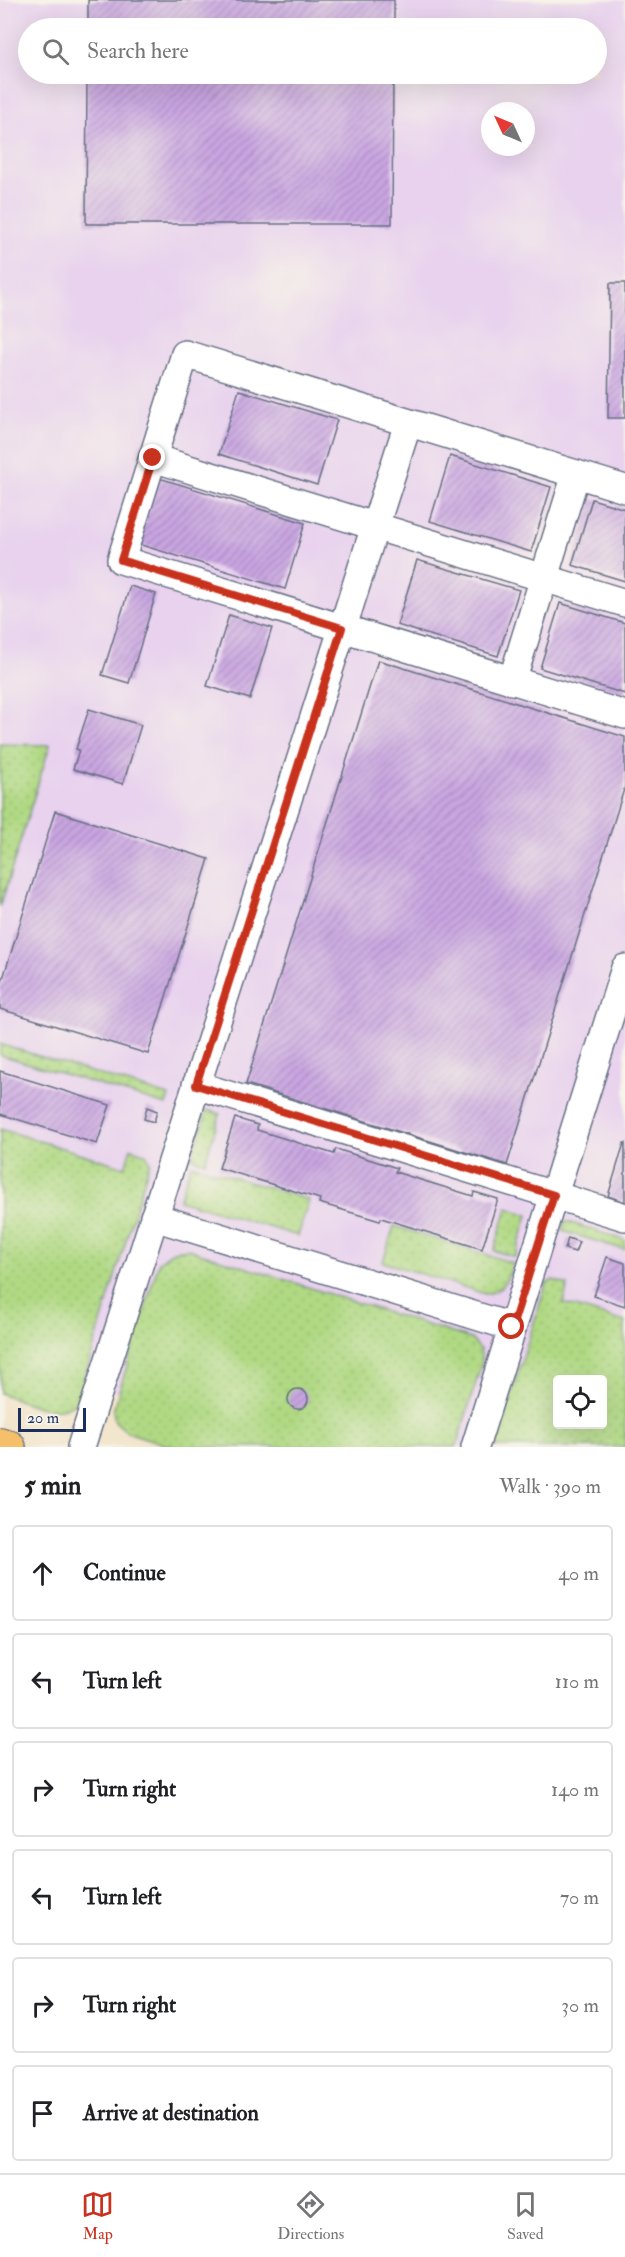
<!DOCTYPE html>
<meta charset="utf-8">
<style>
:root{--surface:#fff;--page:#f2f2f2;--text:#202124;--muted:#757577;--line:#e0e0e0;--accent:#c8321e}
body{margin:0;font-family:"IM FELL Double Pica",serif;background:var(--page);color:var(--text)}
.controls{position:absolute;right:18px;bottom:18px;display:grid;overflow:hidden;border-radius:6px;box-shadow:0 6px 24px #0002}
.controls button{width:54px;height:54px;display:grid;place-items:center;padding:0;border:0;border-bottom:2px solid var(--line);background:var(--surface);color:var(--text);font:30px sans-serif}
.compass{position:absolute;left:481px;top:102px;width:54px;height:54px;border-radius:50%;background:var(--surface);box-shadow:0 6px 24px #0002;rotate:314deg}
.scale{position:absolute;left:18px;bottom:15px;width:68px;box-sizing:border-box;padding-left:6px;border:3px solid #1b2f5e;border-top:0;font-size:16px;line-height:21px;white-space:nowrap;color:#1b2f5e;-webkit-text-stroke:4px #f7f3e8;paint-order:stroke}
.stop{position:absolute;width:18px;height:18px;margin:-14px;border:4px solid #c8321e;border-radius:50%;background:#fff}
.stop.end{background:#c8321e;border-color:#fff;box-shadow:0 2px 6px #0008}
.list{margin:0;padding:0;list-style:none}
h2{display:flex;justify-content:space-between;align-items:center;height:78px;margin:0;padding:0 24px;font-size:26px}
h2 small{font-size:20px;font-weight:400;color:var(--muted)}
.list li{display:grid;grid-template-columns:39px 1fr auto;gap:18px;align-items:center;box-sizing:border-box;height:96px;margin:0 12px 12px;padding:0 12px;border:2px solid var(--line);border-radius:6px}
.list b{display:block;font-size:22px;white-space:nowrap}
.list em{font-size:20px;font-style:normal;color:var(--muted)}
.icon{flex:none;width:33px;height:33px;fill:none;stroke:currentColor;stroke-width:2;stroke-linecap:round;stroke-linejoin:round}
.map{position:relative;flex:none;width:625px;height:1447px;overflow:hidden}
.search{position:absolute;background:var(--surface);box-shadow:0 6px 24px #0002;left:18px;right:18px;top:18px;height:66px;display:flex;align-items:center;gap:15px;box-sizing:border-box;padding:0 21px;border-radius:33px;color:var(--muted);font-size:22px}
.sheet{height:726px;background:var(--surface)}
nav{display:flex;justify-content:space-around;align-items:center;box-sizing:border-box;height:84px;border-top:2px solid var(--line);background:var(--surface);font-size:16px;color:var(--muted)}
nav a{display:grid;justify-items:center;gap:3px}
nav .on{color:var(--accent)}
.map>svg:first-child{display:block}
.built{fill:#e8d2ee;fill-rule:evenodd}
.grass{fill:url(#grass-dots);stroke:#668470;stroke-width:1.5;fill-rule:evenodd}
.building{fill:url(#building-hatch)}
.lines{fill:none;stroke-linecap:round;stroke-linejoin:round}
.minor-casing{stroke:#676f84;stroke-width:30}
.major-casing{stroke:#676f84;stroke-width:36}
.minor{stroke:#fff;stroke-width:27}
.major{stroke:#f6c06b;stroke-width:33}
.route{stroke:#c8321e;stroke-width:8}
</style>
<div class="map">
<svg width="625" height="1447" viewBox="0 0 625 1447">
<defs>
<pattern id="grass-dots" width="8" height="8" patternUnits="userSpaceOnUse" patternTransform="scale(1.5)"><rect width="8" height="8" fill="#b0d983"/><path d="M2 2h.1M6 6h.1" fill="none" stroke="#97bb74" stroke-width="1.8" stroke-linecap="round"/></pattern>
<pattern id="building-hatch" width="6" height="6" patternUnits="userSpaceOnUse" patternTransform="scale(1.5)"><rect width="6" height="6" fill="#caa6e2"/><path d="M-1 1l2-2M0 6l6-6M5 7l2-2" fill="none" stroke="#a388ba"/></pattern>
</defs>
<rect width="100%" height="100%" fill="#f7f3e8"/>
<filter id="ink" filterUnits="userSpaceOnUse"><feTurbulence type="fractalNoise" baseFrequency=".0167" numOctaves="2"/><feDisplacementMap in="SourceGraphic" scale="12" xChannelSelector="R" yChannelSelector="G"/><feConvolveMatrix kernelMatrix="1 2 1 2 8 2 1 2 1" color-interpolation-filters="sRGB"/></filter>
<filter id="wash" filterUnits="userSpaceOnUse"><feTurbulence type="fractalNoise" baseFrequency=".008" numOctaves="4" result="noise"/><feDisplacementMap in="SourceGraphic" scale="24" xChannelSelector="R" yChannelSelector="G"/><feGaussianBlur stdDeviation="1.35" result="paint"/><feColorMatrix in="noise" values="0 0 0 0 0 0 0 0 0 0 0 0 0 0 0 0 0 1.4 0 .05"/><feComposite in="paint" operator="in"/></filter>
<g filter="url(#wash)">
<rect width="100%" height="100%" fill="#f3e5cc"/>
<!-- built -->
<path class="built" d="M0,0h625v1447h-331l-294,-91zM28,28h568v46h-568zM490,111h36v36h-36zM558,1380h44v44h-44z"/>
<!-- grass -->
<g class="grass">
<path d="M0,744l50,1 -50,162z"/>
<path d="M0,1044l169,52 -3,9 -166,-50z"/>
<path d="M207,1110l13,4 -15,48 -13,-4z"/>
<path d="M0,1129l125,38 6,-19 15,6 4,7 -71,235c-13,28 -58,4 -79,-3z"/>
<path d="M191,1164l118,36 -11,36 -119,-36z"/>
<path d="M507,1208l21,7 -13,42 -21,-6z"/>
<path d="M565,1221l60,19v10l-63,-19z"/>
<path d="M394,1226l119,37c-5,16 -10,29 -28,31l-102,-32z"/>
<path d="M188,1249l283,90 9,10 2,14 -26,84h-283l-46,-15 -12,-11 -2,-10 46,-149 14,-11z"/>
<path d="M553,1280l15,5 -5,18 62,19v125h-130l51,-163zM558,1380h44v44h-44z"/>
</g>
<g id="blocks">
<!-- building -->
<g class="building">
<rect x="88" y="0" width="306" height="28"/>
<path d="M87,74h306l-1,150h-306z"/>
<path d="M610,283h15v135h-17z"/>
<path d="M239,390l98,30 -20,65 -98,-31z"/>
<path d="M450,456l101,31 -20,65 -101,-31z"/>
<path d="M159,478l146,45 -20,66 -147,-45z"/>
<path d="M592,499l33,10v72l-53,-16z"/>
<path d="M417,560l102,30 -21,66 -101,-31z"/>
<path d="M130,586l26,8 -27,89 -27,-8z"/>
<path d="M560,603l65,20v71l-85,-26z"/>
<path d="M229,615l43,13 -22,71 -43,-13z"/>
<path d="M378,660l247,77v49l-118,379 -261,-81z"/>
<path d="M89,709l52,16 -18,59 -50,-15 6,-19 -3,-1z"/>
<path d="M55,811l154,48 -61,195 -148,-45v-21z"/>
<path d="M0,1071l110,34 -13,39 -97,-30z"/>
<path d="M147,1107l10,4 -3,11 -10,-3z"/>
<path d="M235,1118l23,7 -1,5 77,24 2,-5 61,19 -2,4 78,24 1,-4 24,7 -16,50 -101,-31 -1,3 -61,-18 1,-4 -101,-31z"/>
<path d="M624,1143h1v59l-17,-6z"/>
<path d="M568,1238l11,4 -4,10 -10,-3z"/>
<path d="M607,1257l18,6v43l-31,-10z"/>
<circle cx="298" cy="1399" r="10"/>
</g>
</g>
</g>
<g filter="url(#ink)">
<use href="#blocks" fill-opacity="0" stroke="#676f84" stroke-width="1.5"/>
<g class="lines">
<!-- minor casing -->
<g class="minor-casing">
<g id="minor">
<path d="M153,458l472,145"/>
<path d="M625,489l-440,-135 -64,206 504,155"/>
<path d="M512,681l64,-207"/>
<path d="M196,1085l429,132"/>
<path d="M154,1217l358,110"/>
<path d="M81,1447l327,-1024"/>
<path d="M475,1447l150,-479"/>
</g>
</g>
<!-- major casing -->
<g class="major-casing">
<path id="major" d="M0,1444l9,3"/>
</g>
<!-- minor -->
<use href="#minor" class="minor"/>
<!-- major -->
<use href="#major" class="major"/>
</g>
</g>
<g class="lines" filter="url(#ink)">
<!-- route -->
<path class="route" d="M153,458l-32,102 221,68 -146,457 358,110 -42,132"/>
</g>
</svg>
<div class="controls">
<button><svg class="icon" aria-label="locate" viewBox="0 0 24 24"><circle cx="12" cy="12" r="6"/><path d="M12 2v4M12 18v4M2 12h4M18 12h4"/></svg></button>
</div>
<svg class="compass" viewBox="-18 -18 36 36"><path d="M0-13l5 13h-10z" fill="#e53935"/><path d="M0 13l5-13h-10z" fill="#757577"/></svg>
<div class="scale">20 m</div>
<div class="stop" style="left:512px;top:1327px"></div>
<div class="stop end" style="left:153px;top:458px"></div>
<div class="search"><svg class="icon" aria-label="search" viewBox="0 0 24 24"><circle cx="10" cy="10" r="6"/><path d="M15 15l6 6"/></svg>Search here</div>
</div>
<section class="sheet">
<h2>5 min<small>Walk · 390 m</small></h2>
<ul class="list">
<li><svg class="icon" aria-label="ahead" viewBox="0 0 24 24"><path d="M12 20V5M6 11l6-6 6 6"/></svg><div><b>Continue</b></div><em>40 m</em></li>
<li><svg class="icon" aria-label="left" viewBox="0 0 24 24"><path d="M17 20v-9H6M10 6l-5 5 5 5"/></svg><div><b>Turn left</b></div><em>110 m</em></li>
<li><svg class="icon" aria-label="right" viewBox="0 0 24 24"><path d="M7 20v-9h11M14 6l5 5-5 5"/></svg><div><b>Turn right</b></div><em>140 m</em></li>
<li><svg class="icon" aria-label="left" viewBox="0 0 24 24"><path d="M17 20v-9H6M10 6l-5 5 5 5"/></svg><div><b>Turn left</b></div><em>70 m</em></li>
<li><svg class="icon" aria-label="right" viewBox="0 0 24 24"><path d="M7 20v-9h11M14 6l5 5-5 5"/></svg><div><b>Turn right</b></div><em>30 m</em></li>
<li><svg class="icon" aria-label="arrive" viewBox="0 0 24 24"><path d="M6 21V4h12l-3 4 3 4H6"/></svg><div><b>Arrive at destination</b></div></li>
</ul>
</section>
<nav>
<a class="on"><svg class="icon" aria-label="map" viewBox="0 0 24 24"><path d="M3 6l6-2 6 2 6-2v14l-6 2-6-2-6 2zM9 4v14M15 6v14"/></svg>Map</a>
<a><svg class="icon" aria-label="directions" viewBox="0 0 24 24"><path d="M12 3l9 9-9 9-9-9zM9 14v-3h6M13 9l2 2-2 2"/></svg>Directions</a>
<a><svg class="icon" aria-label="saved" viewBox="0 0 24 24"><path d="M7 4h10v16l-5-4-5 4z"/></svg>Saved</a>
</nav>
